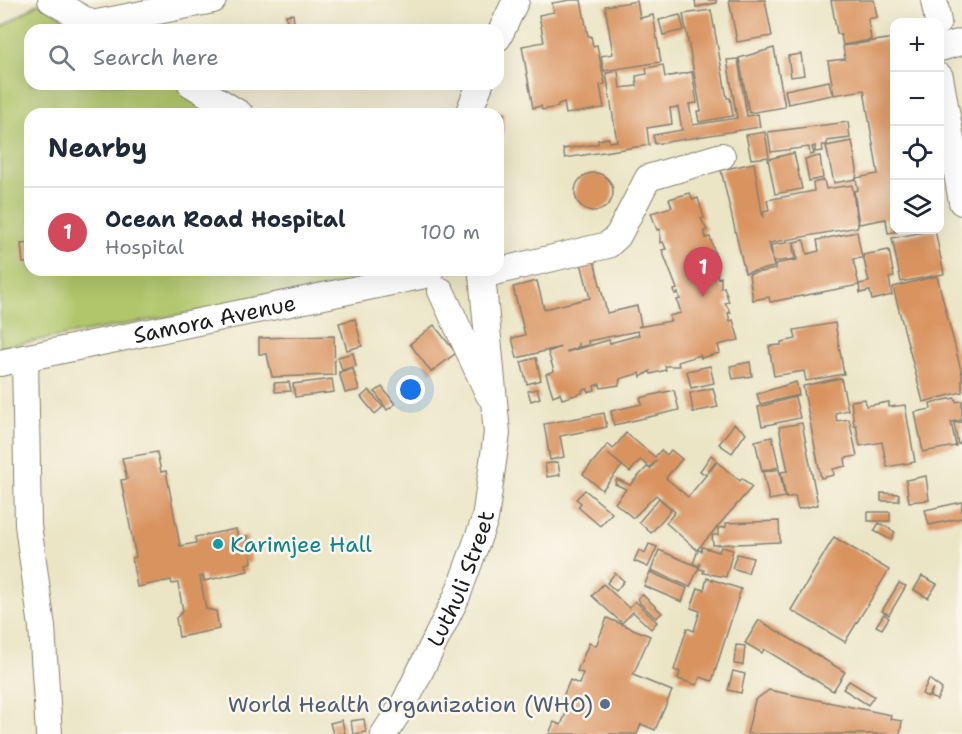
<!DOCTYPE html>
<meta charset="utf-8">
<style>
:root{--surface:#fff;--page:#f6f6f7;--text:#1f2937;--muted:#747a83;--line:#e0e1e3;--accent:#d1495b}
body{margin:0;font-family:"Shantell Sans",sans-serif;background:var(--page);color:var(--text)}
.controls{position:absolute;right:18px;top:18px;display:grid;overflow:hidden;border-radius:12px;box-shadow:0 6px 24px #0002}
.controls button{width:54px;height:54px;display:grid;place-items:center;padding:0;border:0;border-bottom:2px solid var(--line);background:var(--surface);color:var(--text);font:30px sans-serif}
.you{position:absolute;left:411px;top:390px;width:21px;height:21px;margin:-15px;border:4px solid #fff;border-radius:50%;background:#1a73e8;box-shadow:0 0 0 9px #1a73e833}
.badge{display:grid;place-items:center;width:39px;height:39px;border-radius:50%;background:var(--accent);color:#fff;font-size:20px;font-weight:700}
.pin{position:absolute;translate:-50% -50px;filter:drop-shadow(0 2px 3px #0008)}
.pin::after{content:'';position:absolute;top:32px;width:21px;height:18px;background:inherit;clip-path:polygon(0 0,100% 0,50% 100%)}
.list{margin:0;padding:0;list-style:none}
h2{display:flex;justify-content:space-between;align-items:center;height:78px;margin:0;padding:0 24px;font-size:26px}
h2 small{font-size:20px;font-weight:400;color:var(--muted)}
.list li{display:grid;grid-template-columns:39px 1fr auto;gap:18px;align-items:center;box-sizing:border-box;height:90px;padding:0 24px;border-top:2px solid var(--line)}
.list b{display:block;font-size:22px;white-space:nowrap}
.list p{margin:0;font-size:20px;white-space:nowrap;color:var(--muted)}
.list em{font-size:20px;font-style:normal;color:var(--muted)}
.icon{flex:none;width:33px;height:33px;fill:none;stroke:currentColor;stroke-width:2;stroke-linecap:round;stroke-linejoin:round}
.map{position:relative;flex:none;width:962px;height:734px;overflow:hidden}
.search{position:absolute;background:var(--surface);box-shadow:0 6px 24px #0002;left:24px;top:24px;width:480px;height:66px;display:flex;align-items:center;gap:15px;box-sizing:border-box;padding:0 21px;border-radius:18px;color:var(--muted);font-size:22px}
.panel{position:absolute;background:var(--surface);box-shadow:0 6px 24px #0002;left:24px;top:108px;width:480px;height:168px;border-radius:18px}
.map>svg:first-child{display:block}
.green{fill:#b1c66b;stroke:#667144;stroke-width:1.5}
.building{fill:#d9935f;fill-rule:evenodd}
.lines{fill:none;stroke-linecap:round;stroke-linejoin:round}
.minor-casing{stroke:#848071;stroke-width:28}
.minor{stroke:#fff;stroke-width:26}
.culture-dot{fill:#0f9aa8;stroke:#fbf7ec;stroke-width:2}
.service-dot{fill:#5c6f8a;stroke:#fbf7ec;stroke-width:2}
.labels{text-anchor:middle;stroke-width:5;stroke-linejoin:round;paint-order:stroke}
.street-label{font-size:22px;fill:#1c1c1c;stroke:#fbf7ec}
.culture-label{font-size:22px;fill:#0d838f;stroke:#fbf7ec;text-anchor:start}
.service-label{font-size:22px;fill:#4e5e75;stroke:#fbf7ec;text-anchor:end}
</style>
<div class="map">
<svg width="962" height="734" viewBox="0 0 962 734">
<rect width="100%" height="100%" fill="#fbf7ec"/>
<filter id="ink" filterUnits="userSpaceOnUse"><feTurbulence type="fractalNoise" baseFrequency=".0167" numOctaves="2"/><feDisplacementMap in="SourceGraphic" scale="12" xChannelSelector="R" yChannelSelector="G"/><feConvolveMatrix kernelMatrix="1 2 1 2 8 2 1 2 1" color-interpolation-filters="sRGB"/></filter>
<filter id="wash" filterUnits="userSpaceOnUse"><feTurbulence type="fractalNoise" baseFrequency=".008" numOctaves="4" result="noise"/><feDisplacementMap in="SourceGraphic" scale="24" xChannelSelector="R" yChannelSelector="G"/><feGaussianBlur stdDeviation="1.35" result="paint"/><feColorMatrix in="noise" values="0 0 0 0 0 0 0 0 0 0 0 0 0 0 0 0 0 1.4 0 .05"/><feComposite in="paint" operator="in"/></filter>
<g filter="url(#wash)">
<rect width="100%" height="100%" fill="#ebe5c6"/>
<!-- green -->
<path class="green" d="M39,3l45,27h-54v54h145l50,30h-195v156h400l-430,77v-319z"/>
<g id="blocks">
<!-- building -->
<g class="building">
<path d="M571,0h10l7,36h3l2,10 4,-1 8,39 -5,1 4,23 -38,6 -2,-12 -6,2v3l-16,3 -1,-4 -8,2 -11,-62 22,-4 -5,-27 15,-3 -2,-9z"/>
<path d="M695,0h21l1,3 -21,4z"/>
<path d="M729,0h36l7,36 -35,6z"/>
<path d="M831,0h43l3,17 -9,2 3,21 -28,5 -2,-10 -4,-2z"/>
<path d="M637,1l3,17 13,-3 8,47 -57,9 -3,-15 12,-2 -8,-48z"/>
<path d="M711,10l16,88h3l3,18 -34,6 -2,-11h4l-18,-97z"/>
<path d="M293,14l2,16h-7l-2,-15z"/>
<path d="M680,15l4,15 -21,5 -4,-15z"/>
<path d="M894,38v192l7,1 -13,2 -2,-14 -27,5 -5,-33 4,-1 -2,-12 22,-4 -14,-84 -30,5 -6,-34 17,-2 -2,-13z"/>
<path d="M774,48l11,59 -36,6 -10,-55z"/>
<path d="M801,54l3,21 -13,2 -3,-21z"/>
<path d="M738,59l9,57 11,-2 2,13 -105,17 -2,-9 29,-5 -4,-23 -8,1 2,16 -25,4 2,17 -84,13 -2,-9 35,-5v-4l11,-2v4l8,-1 -11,-68 12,-2 2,17 17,-2 -1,-10 11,-2 -1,-6 17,-3 2,12 27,-5 5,31 -8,1 4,21 44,-7 -10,-58z"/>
<path d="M829,81l3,14 -44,9 -3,-14z"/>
<path d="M498,112l6,1 -1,21h-5z"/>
<path d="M848,122l2,16 -23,3v4h-5l1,6 -8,1v-6l-3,1 2,7 -4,1 -1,-8 -38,5 -3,-20z"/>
<path d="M765,132l4,25 -18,2 -5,-24z"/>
<path d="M852,141l5,29 -1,9 -22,4 -8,-37z"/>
<path d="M794,153l8,36 -27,5 -7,-35z"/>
<path d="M820,156l3,22 -14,3 -4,-22z"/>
<path d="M754,163l9,55 1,-7 5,-1 -2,-10 47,-9 -1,-8 11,-3 2,9 26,-4 6,42 -89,16 5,24 -29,6 -24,-103z"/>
<circle cx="594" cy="192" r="19"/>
<path d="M690,193l3,7 5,-2 6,20 -3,1 6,11 -3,1 2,7 4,-1 6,20 -4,1 6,20 3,-1v11l3,-1 5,15 -4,1 6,10h-3l2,8 3,-1 6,20 -21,5 2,8 -19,5 -1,-3 -22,7 1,4h-14l1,4 -15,4 -1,-3 -9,6 -1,-4 -20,6 -1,6 -18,3 -1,-4 -6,2 1,4 -7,2v-3l-6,1v3l-20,6 -2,-6 -7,3 -7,-22 8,-3 -6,-19 13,-5 -44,11 -5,-20 13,-3 -12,-48 24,-6 7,28 46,-11 -9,-35 13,-3 13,53 30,-7 4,19 -3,2 33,-6 -2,-5 12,-3 -4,-13 3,-1 -2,-6 -3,1 -1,-4 3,-1 -15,-39 4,-1 -3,-7 -3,1v-14l-3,1 -6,-17 21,-6 -3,-8zM638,331l1,4 -29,8 -1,-3 -42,12v-1l10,-3 1,-4 1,3 10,-2 -1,-4z"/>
<path d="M935,230l9,44 -43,8 -9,-44z"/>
<path d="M857,232l5,26 -9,1 6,26 -89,17 -1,-5 -16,3 -4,-26 27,-5 -1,-5 22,-4 -3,-18 10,-2 3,14 12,-3 -2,-11z"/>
<path d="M792,242l3,17 -22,3 -2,-17z"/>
<path d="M30,243v20h-7l-2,-19z"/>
<path d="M889,250l5,27 -5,1 3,17 -20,5 -2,-9 -10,2 -1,-9 10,-2 -6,-27z"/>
<path d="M937,276l25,98v18l-39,10 -30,-115z"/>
<path d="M355,319l7,27 -15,4 -8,-27z"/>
<path d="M835,323l9,51 -38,7 -2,-10 -30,5 -5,-30 12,-1v-3l15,-3 -2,-9z"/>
<path d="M434,325l22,28 -25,19 -21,-28z"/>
<path d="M334,336l1,39 -63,2 -5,-23h-8v-16z"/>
<path d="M353,353l3,13 -14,4 -4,-13z"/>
<path d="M536,358l5,22 -14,4 -6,-22z"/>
<path d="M750,362l2,14 -19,3 -3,-13z"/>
<path d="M710,366l4,17 -23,5 -4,-17z"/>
<path d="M353,369l6,21 -14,3 -6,-21z"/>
<path d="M841,378l7,32 -13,3 2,8 12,-2 8,37 -12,2 1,8 -13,3 1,6 -13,3 -18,-92z"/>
<path d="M332,379l2,13 -39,5 -2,-13z"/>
<path d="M289,382l2,9 -16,1 -1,-9z"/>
<path d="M796,382l3,13 -39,9 -3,-10z"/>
<path d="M382,387l13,17 -8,6 -12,-18z"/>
<path d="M713,388l5,19 -25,5 -3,-19z"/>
<path d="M537,389l3,9 -9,3 -3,-10z"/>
<path d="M369,390l14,17 -8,7 -14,-17z"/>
<path d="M674,390l5,20 -65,15 -3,-14 31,-7 -2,-6z"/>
<path d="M795,397l5,21 -38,8 -4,-19z"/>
<path d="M955,398l1,4 6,-1v19l-11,2 5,24 -33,6 -8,-40 16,-3 -1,-6z"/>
<path d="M865,399l1,7 23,-4v5l16,-2 10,57 -28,5 -5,-25 -22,4 -4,-21 -2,1 -3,-25z"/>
<path d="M604,413l3,14 -47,9 4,21 -14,3 -6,-36z"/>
<path d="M962,422v21l-4,1 -4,-21z"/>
<path d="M802,423l16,82 -20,4 -3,-13 -9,2 -5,-26 7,-1 -9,-44z"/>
<path d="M734,424l12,9 -14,20 -13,-9z"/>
<path d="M626,433l29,24 6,-7 6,5 4,-5 11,9 -16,19 22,19 29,-35 23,19 2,-3 10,9 -55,63 -31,-27 9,-11 -19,-17 -23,23 -18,-15 11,-14 -11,-5 2,-5 13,6 17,-18 3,2 7,-9 -7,7 -10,-7 -10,12 -22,-18 14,12 -20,24 -19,-16 25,-30 5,5z"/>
<path d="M772,437l7,30 -17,4 -7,-30z"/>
<path d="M157,452l4,20 5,-1 14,75 16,-3 -1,-6 41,-8 2,9 9,-2 5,26 -6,2 2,7 -44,10 -1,-5 -3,1 6,32 10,2 3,18 -40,8 -3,-19 7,-7 -5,-28 -6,1 -1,-4 -34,7 -5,-29 4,-1 -15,-77 6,-1 -5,-21z"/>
<path d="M711,455l6,5 -11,15 -6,-4z"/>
<path d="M558,462l2,13 -13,2 -2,-13z"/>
<path d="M779,469l6,28 -16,3 -6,-28z"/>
<path d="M926,476l3,24 -20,2 -3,-22z"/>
<path d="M585,490l27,23 -12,13 -22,-19 3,-4 -5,-4z"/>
<path d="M881,493l18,1v7h-18z"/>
<path d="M659,498l12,12 -20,23 -12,-11z"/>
<path d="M962,502v16l-33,7 -4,-15z"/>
<rect x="868" y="512" width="22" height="9"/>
<path d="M779,521l1,21 -67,3 -1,-10h6v-7l8,-1v-4z"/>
<path d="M879,523l16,9 -4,8 -17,-9z"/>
<path d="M834,537l55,33 -44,72 -54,-32z"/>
<path d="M649,544l8,3 -9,20 -14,-6 5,-11 6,3z"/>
<path d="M702,547l17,5 2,-5 12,3 -7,27 -23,-4 1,-3 -5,-1 1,-6 -1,3 -6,-2 5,-14 3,1z"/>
<path d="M659,550l40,17 -9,20 -39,-17z"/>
<path d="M737,554l16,4 -5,15 -16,-5z"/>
<path d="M650,572l37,16 -5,14 -38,-16z"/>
<path d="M615,573l9,8 -8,10 -9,-8z"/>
<path d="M922,576l15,8 -9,14 -14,-8z"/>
<path d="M707,578l34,11 -29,92 -12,-4 -3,8 -19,-6 2,-7 -6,-2 13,-42 7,3 6,-20 -9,-3 7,-20 6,2z"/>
<path d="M899,583l7,3 -17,29 -7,-4z"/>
<path d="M603,584l26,24 6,-7 22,21 -6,7 -18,-17 -11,11 -30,-27z"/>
<path d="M642,594l20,19 -6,5 -16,-15 -2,-5z"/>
<path d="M884,614l5,4 -7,11 -6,-3z"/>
<path d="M607,618l43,18 -17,39 39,16 -17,39 -14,-6 -4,10h-88l5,-12 7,3 9,-22 -8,-4 8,-19 9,4 4,-11 -6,-2 12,-28 7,3z"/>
<path d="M759,620l86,52 -12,19 -69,-42 -2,4 -17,-10z"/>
<path d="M736,645l9,1 -2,19 -9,-1z"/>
<path d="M733,671l12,3 -4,19 -13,-3z"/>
<path d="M929,679l13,10 -5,11 -7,-3 3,-9 -5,9 -6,-3z"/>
<path d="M849,681l25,15 -6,9 -25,-16z"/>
<path d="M769,690l122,25 -1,4 12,2 -2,13h-153l8,-34z"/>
<path d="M364,719l2,13 -13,2 -2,-13z"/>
<path d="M342,720l3,14h-12l-3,-11z"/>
</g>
</g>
</g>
<g filter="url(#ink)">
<use href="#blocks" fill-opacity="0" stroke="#848071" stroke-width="1.5"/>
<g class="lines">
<!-- minor casing -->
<g class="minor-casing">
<g id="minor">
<path d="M51,0l51,30"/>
<path d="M934,0l4,22"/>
<path d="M92,24l121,-24"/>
<path d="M498,38l18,-38"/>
<path d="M940,48l22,-6"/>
<path d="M940,77l22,125"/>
<path d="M191,84l49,30"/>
<path d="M468,114l12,-30"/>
<path d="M482,275l126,-30 10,-9 30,-58 74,-22"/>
<path d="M441,291l48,104"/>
<path d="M25,358l3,167 14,102 7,107"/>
<path id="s1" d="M0,363l430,-89"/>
<path id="s2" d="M384,734l21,-32 52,-106 28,-77 12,-86 -15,-158"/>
</g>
</g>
<!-- minor -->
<use href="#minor" class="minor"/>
</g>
</g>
<!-- markers -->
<circle class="culture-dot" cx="218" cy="544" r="6"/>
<circle class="service-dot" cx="605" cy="704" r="6"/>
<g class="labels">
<!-- street labels -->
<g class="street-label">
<text dy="8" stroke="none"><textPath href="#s1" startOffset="219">Samora Avenue</textPath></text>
<text dy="8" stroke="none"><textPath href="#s2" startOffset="174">Luthuli Street</textPath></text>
</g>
<!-- culture labels -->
<g class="culture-label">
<text x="230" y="552">Karimjee Hall</text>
</g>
<!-- service labels -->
<g class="service-label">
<text x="593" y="712">World Health Organization (WHO)</text>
</g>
</g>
</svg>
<div class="controls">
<button>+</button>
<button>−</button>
<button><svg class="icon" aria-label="locate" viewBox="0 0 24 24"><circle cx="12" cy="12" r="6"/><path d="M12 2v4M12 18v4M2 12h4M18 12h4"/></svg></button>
<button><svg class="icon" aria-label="layers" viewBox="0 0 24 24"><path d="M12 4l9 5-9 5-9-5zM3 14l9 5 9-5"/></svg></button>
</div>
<div class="you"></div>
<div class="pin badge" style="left:703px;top:297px">1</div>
<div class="search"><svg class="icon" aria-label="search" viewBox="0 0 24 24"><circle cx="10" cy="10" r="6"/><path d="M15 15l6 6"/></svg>Search here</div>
<section class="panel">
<h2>Nearby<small></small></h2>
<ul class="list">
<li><span class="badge">1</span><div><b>Ocean Road Hospital</b><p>Hospital</p></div><em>100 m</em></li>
</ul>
</section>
</div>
